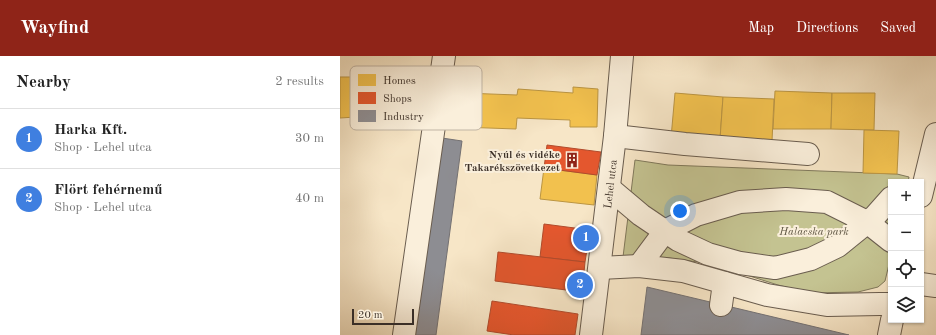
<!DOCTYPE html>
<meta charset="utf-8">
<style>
:root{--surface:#fff;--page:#f2f2f2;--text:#222;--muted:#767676;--line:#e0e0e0;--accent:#8f2418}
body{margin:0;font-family:"Old Standard TT",serif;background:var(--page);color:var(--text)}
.controls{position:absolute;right:12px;bottom:12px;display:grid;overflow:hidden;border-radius:0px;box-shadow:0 1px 3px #0004}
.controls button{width:36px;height:36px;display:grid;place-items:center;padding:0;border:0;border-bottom:1px solid var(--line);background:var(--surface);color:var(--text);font:20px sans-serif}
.scale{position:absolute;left:12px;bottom:10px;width:62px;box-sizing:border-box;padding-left:4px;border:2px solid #3b2f27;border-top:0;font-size:11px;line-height:14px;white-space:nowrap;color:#3b2f27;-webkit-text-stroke:3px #faefdb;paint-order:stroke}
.you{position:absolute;left:340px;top:155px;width:14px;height:14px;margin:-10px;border:3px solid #fff;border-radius:50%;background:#1a73e8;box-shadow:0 0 0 6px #1a73e833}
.badge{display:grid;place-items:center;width:26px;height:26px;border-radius:50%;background:var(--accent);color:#fff;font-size:13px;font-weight:700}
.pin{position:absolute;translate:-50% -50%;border:2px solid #fff;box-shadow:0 1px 4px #0006}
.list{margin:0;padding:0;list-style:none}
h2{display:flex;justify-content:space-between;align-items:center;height:52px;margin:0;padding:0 16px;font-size:17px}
h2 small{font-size:13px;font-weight:400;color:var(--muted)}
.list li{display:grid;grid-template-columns:26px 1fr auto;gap:12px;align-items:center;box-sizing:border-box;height:60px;padding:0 16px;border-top:1px solid var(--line)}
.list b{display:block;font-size:15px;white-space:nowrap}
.list p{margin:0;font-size:13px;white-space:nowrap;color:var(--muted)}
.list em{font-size:13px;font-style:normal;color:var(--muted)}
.icon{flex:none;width:22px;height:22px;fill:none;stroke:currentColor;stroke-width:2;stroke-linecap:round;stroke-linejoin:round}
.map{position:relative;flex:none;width:596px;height:279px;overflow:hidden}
header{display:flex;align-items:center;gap:24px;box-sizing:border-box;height:56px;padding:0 20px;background:var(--accent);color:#fff}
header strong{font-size:19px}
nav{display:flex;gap:22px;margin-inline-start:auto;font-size:14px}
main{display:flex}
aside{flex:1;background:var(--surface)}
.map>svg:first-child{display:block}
.green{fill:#c4c391;stroke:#80795c}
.homes{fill:#f2c14e;stroke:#bb9542}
.shops{fill:#e4572e;stroke:#b14b2c}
.industry{fill:#8d8d92;stroke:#747172}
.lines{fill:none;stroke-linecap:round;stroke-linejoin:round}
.minor-casing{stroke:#6a5d4f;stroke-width:24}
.minor{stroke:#faefdb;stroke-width:22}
.labels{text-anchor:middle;stroke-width:4;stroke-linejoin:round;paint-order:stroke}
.poi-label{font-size:11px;font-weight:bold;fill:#3b2f27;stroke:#faefdb;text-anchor:end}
.street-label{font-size:11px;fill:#3b2f27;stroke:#faefdb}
.park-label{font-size:11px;font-style:italic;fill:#5d5442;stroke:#faefdb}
.key{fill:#faefdb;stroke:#c1b5a5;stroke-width:1}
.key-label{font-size:11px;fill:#3b2f27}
</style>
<header>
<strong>Wayfind</strong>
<nav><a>Map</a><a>Directions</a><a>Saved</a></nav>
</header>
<main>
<aside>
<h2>Nearby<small>2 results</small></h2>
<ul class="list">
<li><span class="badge" style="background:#3f7fe0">1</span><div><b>Harka Kft.</b><p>Shop · Lehel utca</p></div><em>30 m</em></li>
<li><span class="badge" style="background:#3f7fe0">2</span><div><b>Flört fehérnemű</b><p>Shop · Lehel utca</p></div><em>40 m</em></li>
</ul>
</aside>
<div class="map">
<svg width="596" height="279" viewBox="0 0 596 279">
<rect width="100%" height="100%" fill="#f7e6c7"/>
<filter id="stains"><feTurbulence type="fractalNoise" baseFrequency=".005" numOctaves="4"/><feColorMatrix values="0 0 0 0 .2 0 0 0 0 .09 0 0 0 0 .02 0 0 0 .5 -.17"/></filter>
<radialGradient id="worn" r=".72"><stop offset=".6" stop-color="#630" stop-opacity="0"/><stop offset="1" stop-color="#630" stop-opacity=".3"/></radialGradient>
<!-- green -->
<path class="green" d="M295,104l33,5 229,9 12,3 -1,5h-17v74l-6,25 -7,6 -20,5 -48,1 -32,-8 -66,-21 -43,-6 -46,-1z"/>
<!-- homes -->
<g class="homes">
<path d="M0,21h15l1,40 -16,1z"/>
<path d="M233,31l25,2 -1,38h-27v-7l-53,-2 -1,11 -56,-2 4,-34 53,2 1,-6 55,4z"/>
<path d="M435,35l57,2 -1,36h-58z"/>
<path d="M335,37l48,4 -3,42 -49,-1z"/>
<path d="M492,37h43l-1,37 -43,-1z"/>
<path d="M383,41l51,2 -2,42 -52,-2z"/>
<path d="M524,74l35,1 -2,43 -34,-1z"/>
<path d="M204,112l53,7 -3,30 -54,-6z"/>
</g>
<!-- shops -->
<g class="shops">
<path d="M207,89l54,7 -4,23 -53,-7z"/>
<path d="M204,168l46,6 -5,32 -45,-5z"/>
<path d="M158,196l87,10 -3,30 -87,-11z"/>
<path d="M152,245l86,13 -3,21h-61l-27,-4z"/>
</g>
<!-- industry -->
<g class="industry">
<path d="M102,82l20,3 -26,194h-21z"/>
<path d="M307,231l202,48h-208z"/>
</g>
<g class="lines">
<!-- minor casing -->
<g class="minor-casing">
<g id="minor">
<path d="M275,80l70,8 123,10"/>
<path d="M269,132l32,27 37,25 30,14 32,9 35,5 36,-9 27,-13 37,-30 16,-18"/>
<path d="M581,140l15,-62"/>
<path d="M299,210l26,-35 31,-16 44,-13 46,-3 41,3 40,20 24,19"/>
<path d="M260,212l39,-2 44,5 84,24 60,10 53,-1h11"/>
<path d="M581,228l15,2"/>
<path d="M381,249l3,-22"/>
<path d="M64,279l40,-279"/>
<path d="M251,279l24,-199 7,-80"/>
<path d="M549,279l3,-15"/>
</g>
</g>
<!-- minor -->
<use href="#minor" class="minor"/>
</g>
<!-- icons -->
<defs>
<g id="building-bare" transform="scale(1.2)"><path d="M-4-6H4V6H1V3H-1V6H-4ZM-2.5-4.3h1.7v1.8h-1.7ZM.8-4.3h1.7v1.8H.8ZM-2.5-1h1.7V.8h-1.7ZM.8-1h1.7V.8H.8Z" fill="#8f2418" stroke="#faefdb" stroke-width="2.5" paint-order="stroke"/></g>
</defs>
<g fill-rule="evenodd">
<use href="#building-bare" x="232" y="104"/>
</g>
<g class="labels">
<!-- poi labels -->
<g class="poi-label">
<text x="220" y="102">Nyúl és vidéke<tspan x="220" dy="13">Takarékszövetkezet</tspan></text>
</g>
<!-- street labels -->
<g class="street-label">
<text transform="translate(270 128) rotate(-83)" y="4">Lehel utca</text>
</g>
<!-- park labels -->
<g class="park-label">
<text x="474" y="179">Halacska park</text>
</g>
</g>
<!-- legend -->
<rect x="10" y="10" width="132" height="64" rx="6" class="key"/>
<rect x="18" y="18" width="18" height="12" fill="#f2c14e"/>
<rect x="18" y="36" width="18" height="12" fill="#e4572e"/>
<rect x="18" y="54" width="18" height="12" fill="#8d8d92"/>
<g class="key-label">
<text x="43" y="28">Homes</text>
<text x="43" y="46">Shops</text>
<text x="43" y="64">Industry</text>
</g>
<rect width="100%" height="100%" filter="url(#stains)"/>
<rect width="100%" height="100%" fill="url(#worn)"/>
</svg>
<div class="controls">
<button>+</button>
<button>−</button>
<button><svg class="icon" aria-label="locate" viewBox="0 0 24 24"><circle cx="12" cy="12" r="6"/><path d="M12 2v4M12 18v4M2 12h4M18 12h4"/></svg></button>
<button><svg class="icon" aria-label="layers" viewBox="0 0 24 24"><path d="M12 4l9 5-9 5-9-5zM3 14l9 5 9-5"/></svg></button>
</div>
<div class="scale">20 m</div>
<div class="you"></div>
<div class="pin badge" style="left:246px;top:182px;background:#3f7fe0">1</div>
<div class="pin badge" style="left:240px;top:229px;background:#3f7fe0">2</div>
</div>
</main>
